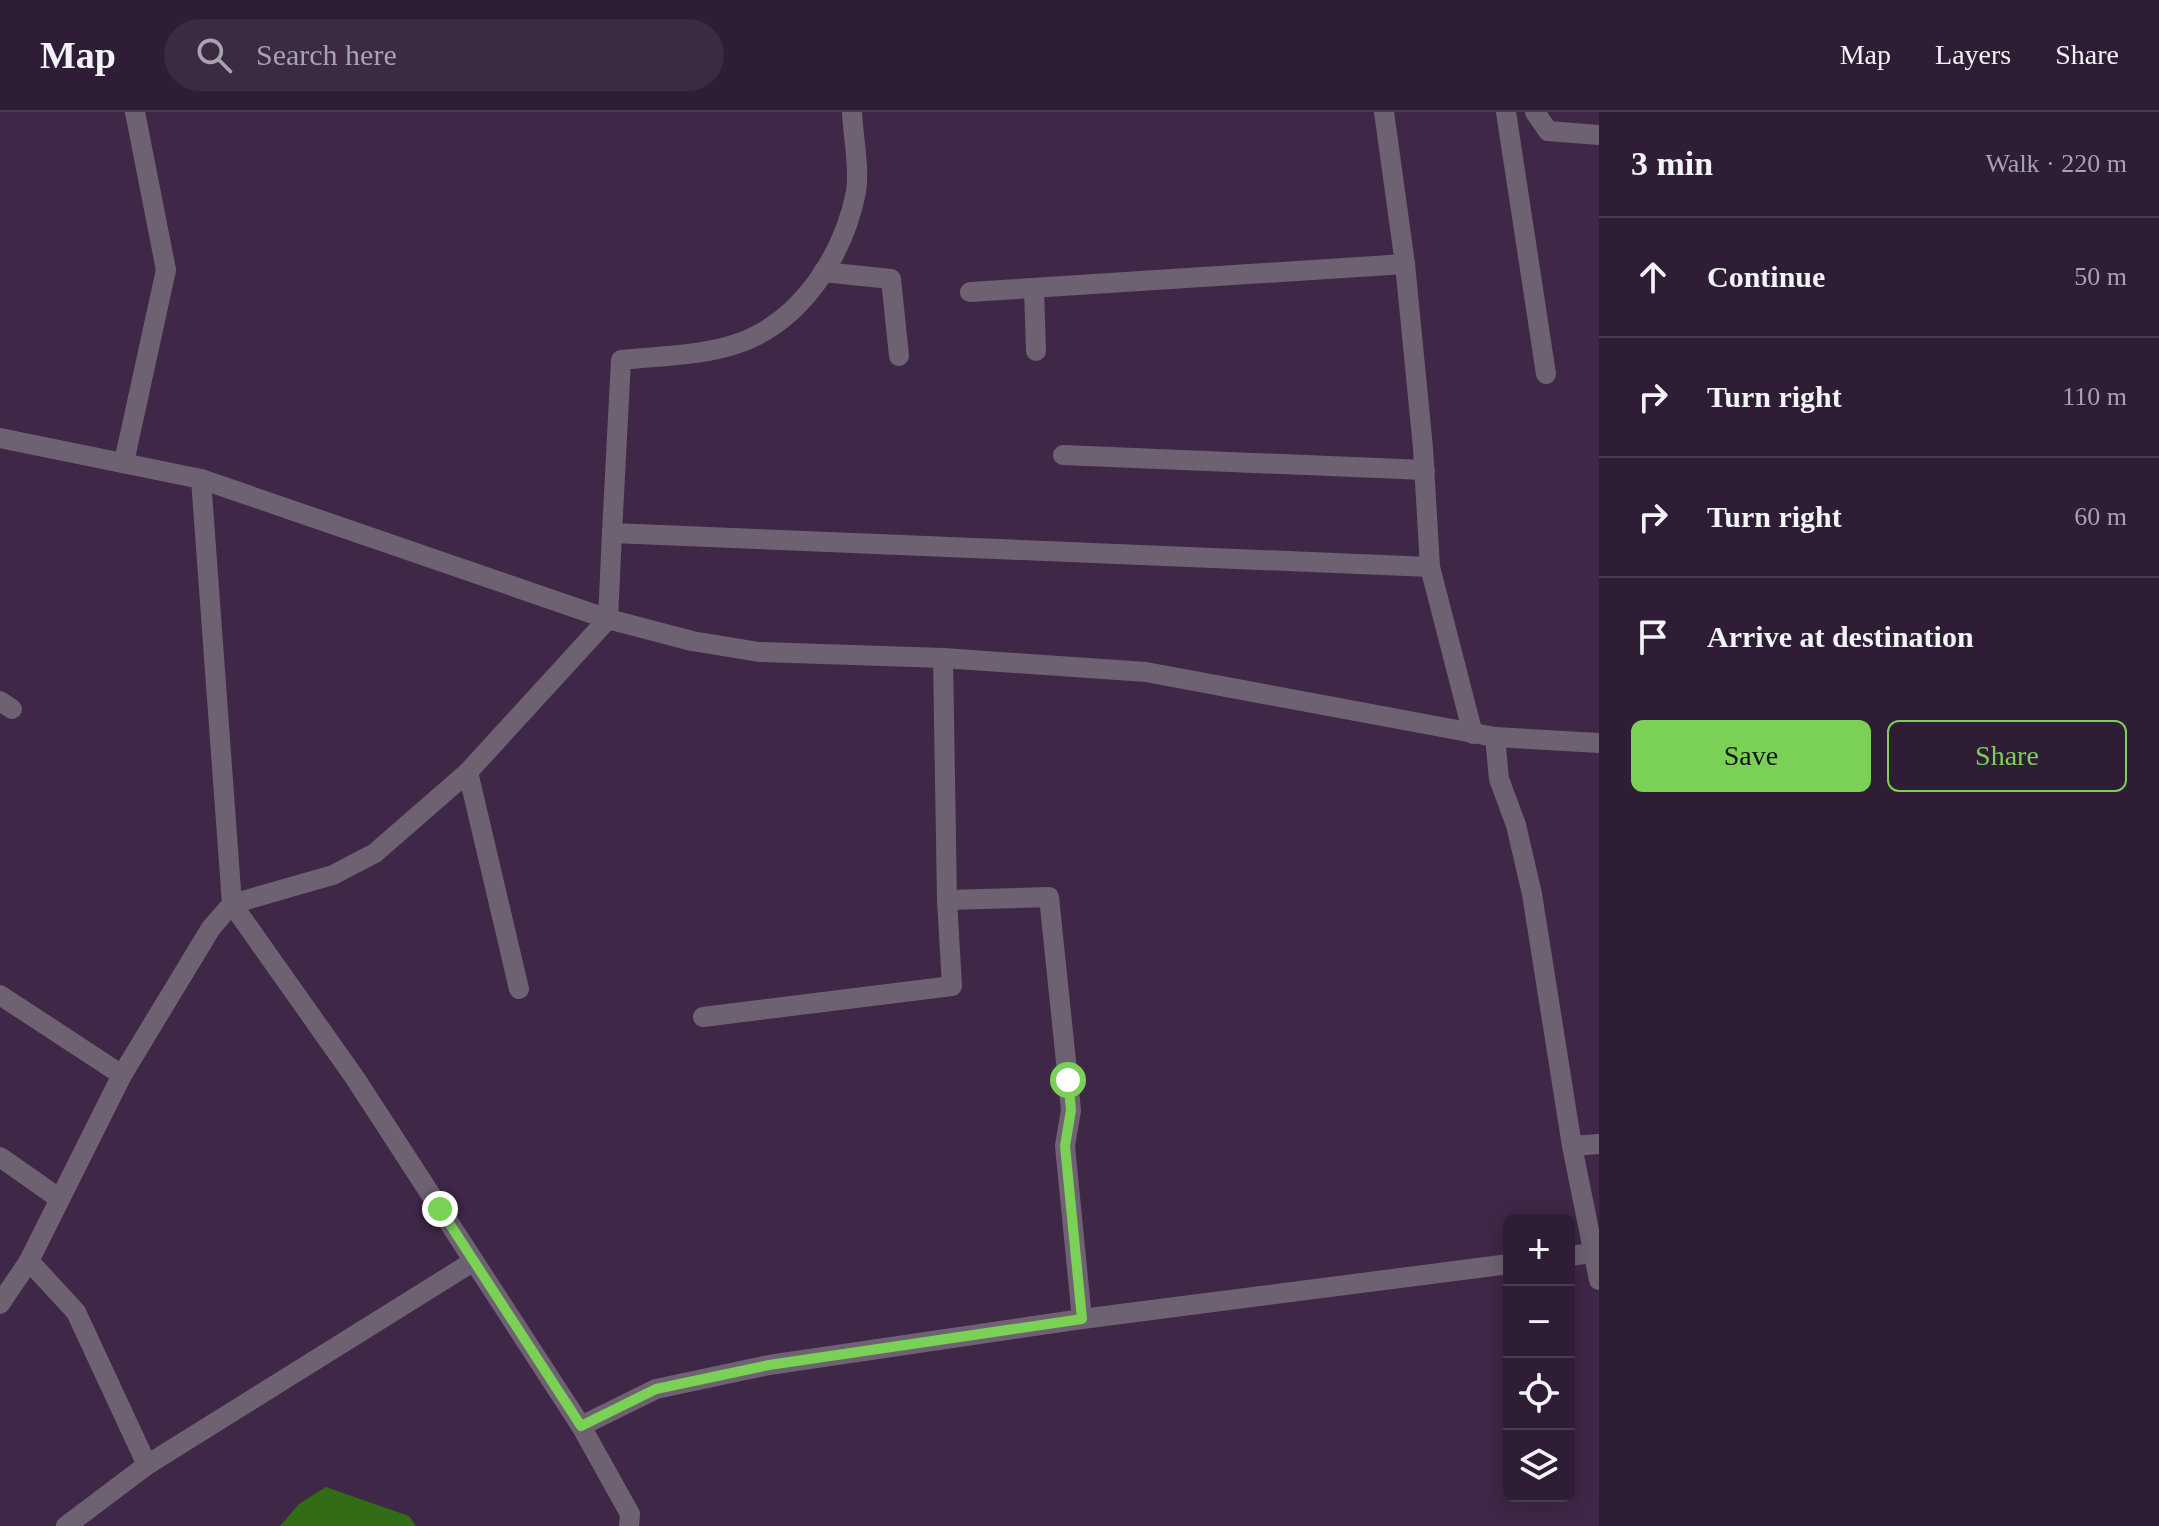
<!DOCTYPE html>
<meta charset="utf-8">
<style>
:root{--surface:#2f1d35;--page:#3b2a41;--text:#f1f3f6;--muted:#a7a2ad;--line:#4a3b50;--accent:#7ad156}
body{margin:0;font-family:Georgia,serif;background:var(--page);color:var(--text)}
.controls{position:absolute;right:24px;bottom:24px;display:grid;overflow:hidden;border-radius:12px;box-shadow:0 4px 20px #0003}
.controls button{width:72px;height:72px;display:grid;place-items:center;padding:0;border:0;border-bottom:2px solid var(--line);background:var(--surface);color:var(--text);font:40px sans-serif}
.stop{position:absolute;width:24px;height:24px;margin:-18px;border:6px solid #7ad156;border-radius:50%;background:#fff}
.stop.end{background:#7ad156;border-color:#fff;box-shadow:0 2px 8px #0008}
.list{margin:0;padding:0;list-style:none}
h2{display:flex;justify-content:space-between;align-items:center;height:104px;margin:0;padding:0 32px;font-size:34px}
h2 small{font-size:26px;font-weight:400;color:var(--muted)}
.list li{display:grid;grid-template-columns:52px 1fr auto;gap:24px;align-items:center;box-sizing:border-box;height:120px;padding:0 32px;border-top:2px solid var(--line)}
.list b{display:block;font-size:30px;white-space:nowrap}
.list em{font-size:26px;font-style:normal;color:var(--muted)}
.actions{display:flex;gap:16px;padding:24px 32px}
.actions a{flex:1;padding:18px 0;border:2px solid var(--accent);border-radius:12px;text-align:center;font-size:28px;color:var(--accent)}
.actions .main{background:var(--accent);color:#111}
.icon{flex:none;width:44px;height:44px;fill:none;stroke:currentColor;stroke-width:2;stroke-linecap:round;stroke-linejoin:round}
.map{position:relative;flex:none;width:1599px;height:1414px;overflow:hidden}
header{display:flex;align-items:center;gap:48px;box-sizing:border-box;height:112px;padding:0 40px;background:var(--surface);border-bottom:2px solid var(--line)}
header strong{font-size:38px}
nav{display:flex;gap:44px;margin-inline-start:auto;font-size:28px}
.search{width:560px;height:72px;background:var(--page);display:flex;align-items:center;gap:20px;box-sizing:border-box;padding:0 28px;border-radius:44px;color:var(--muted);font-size:30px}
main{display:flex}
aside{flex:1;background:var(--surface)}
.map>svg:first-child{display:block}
.forest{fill:#326c15}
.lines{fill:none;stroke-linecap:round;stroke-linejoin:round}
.minor{stroke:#6e6272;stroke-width:20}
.route{stroke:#7ad156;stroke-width:10}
</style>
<header>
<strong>Map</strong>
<div class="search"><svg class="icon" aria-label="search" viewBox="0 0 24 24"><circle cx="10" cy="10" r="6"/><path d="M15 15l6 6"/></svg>Search here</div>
<nav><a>Map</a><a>Layers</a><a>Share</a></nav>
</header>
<main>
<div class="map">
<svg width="1599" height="1414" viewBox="0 0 1599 1414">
<rect width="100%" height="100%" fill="#3f2747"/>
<!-- forest -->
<path class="forest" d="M326,1375l83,29 7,10h-136l19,-22z"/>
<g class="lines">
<!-- minor -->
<g class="minor">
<path d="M1384,0l21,152 18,184 7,119 43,167"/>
<path d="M1506,0l40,262"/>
<path d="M1535,0l13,19 51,4"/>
<path d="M823,160l68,7 8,77"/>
<path d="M1034,176l2,63"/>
<path d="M970,180l435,-28"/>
<path d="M0,326l201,41 407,140 84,22 67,11 184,6 203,14 349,65 104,6"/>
<path d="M1063,343l362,15"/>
<path d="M124,350l42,-192 -31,-158"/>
<path d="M201,367l31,425 123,174 226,348 49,88 -1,12"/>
<path d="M612,421l9,-173c36,-4 80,-4 115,-16 64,-21 107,-87 120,-152 4,-24 -3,-55 -4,-80"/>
<path d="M943,546l4,242 102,-3 22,213 -6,36 17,173"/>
<path d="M0,589l12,8"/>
<path d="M1495,625l4,42 17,46 16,69 40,252 27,134"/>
<path d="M468,660l51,217"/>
<path d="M0,883l122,80"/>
<path d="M703,905l249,-31 -5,-86"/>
<path d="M1572,1034l27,-2"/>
<path d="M0,1045l60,42"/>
<path d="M1569,1144l24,-3"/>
<path d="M29,1149l47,51 71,153"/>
<path d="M0,1192l29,-43 93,-186 89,-147 21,-24 101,-29 42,-22 93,-81 140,-153 4,-86 818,34"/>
<path d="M581,1314l75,-37 113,-24 313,-46 427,-55"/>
<path d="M66,1414l81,-61 327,-204"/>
</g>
</g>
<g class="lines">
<!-- route -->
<path class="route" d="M440,1097l141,217 75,-37 113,-24 313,-46 -17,-173 6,-36 -3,-30"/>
</g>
</svg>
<div class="controls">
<button>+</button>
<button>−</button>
<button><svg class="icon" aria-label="locate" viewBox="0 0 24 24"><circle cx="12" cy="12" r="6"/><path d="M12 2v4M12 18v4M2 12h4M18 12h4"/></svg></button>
<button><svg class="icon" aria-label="layers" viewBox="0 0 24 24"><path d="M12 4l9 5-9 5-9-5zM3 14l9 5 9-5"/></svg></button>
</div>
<div class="stop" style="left:1068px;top:968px"></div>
<div class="stop end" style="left:440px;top:1097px"></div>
</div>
<aside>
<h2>3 min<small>Walk · 220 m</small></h2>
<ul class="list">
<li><svg class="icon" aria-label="ahead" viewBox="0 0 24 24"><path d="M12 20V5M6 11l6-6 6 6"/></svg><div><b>Continue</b></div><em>50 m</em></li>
<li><svg class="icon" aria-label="right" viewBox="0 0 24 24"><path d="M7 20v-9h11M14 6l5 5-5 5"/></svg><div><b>Turn right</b></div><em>110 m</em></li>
<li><svg class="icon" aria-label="right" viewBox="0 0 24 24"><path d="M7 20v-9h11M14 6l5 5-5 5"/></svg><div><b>Turn right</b></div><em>60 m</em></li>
<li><svg class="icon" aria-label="arrive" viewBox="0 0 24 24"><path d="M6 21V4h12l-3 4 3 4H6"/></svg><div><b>Arrive at destination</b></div></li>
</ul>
<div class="actions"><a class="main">Save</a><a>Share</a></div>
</aside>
</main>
